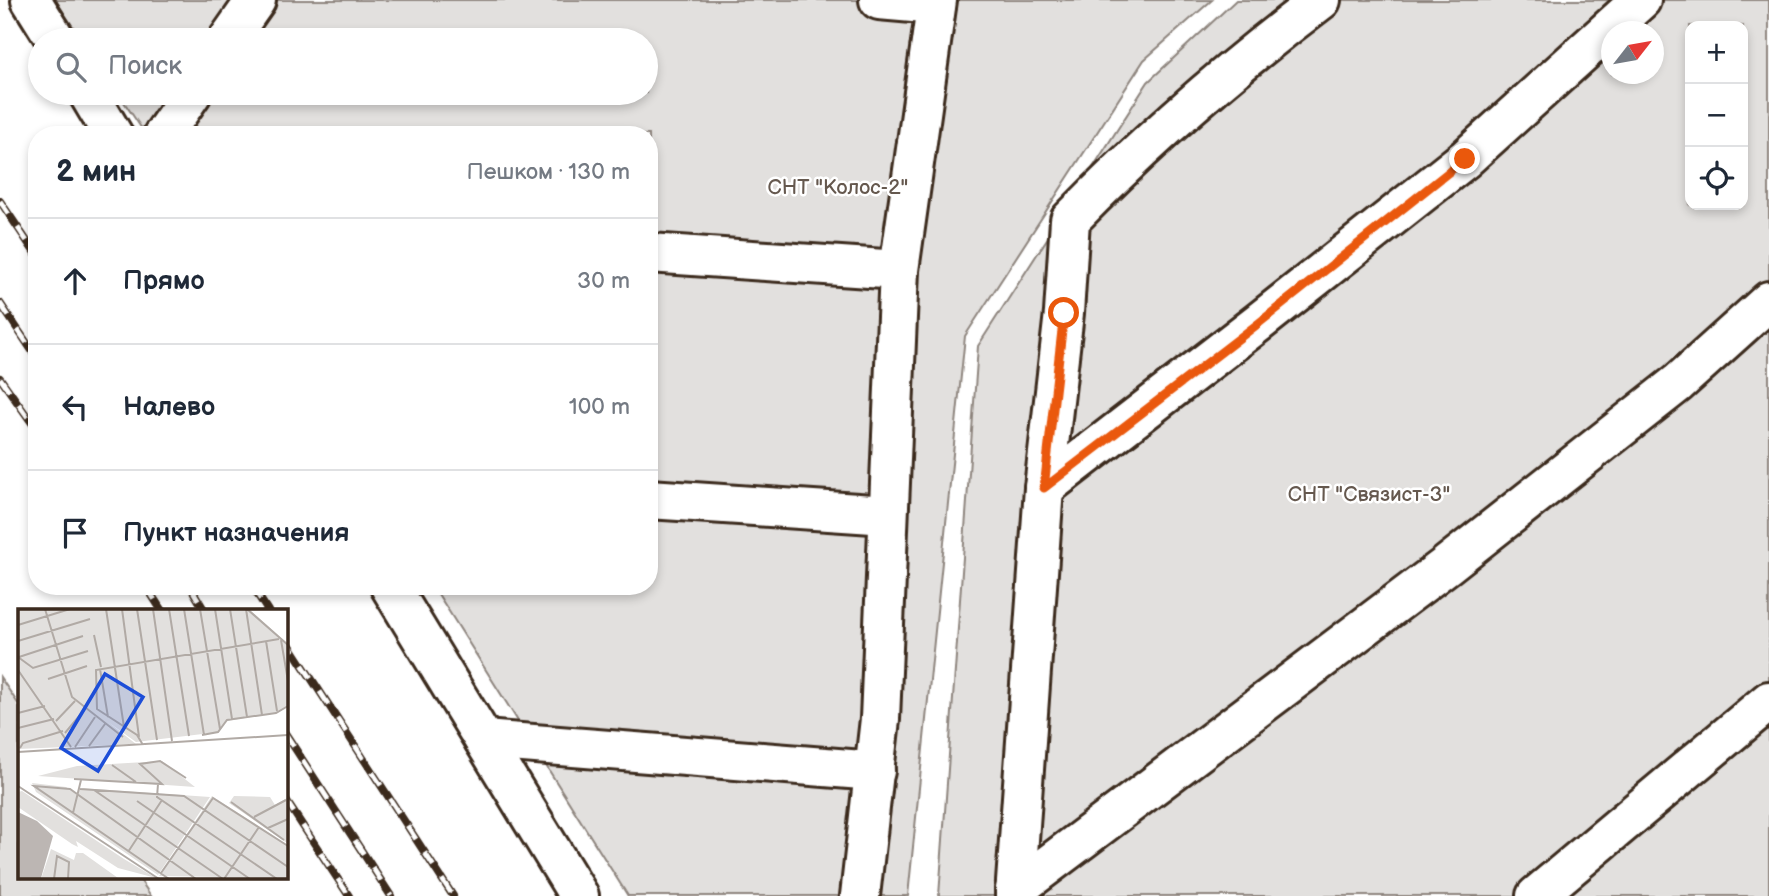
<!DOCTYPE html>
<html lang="ru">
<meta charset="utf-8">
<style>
:root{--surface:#fff;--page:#f2f2f3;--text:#1f2937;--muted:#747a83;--line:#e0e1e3}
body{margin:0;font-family:"Balsamiq Sans",sans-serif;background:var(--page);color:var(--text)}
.controls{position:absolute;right:21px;top:21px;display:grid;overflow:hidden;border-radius:14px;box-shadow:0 4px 10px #0003}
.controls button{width:63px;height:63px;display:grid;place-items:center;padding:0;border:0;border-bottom:2px solid var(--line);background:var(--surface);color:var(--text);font:35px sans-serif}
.compass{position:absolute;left:1601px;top:21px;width:63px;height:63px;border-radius:50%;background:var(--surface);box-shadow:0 4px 10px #0003;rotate:59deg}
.stop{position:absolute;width:21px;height:21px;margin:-16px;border:5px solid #ea580c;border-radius:50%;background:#fff}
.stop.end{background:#ea580c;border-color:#fff;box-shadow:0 2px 7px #0008}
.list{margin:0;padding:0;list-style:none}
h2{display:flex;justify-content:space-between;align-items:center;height:91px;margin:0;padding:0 28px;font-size:30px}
h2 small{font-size:23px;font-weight:400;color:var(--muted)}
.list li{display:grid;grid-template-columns:46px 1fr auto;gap:21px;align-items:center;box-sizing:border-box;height:126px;padding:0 28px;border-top:2px solid var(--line)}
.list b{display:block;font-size:26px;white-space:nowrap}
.list em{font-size:23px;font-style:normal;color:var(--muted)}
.icon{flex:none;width:38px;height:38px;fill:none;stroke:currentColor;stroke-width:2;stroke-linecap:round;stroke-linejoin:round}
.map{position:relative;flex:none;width:1769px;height:896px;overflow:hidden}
.search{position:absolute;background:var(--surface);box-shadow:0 4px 10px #0003;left:28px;top:28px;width:630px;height:77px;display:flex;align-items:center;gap:18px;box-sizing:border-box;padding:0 24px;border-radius:38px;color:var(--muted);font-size:26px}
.panel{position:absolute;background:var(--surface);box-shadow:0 4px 10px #0003;left:28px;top:126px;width:630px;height:469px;border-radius:28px}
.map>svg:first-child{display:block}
.green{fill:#e2e0de;stroke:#8e857e;stroke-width:2;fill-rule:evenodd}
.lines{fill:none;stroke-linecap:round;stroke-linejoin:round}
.minor-casing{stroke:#3b2a1e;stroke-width:44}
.minor{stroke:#fff;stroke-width:38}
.rail-casing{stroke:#3b2a1e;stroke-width:8}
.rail{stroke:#fff;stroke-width:5;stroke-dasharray:16;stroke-linecap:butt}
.route{stroke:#ea580c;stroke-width:9}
.labels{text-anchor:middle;stroke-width:5;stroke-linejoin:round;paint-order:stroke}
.park-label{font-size:21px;fill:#65584e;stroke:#fff}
.inset-road{fill:none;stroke:#b1aaa5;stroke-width:2}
.view{fill:#1d4ed8;fill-opacity:0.15;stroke:#1d4ed8;stroke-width:3.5}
.inset-edge{fill:none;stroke:#3b2a1e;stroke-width:3.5}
</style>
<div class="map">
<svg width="1769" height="896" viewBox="0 0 1769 896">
<rect width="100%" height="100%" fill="#fff"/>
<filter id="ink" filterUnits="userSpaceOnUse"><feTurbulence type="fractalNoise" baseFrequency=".0143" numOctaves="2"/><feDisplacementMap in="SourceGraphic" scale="14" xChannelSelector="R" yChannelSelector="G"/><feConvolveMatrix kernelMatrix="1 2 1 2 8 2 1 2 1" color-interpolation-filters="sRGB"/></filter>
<g filter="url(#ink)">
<!-- green -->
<g class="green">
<path d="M55,0h1157l-68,60 -179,276 -57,560h-280l-195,-310h216v-451h-503l-28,-42h528v-53h-564z"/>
<path d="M1236,0h533v896h-830l39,-550 170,-264zM1690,26h53v179h-53zM1612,32h42v42h-42z"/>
<path d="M0,677l19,28v172h119l13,19h-151z"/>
</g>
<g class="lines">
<!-- minor casing -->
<g class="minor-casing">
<g id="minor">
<path d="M31,0l25,40"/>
<path d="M879,0l57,5"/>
<path d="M228,40l28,-40"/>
<path d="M88,93l25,42"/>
<path d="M163,135l29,-42"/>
<path d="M649,253l250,17"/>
<path d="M1044,488l215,-166 206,-163 176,-159"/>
<path d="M649,499l239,16"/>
<path d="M390,586l189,310"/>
<path d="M484,740l391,31"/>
<path d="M1015,890l432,-325 231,-182 91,-82"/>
<path d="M860,896l20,-177 19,-449 38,-270"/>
<path d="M1015,896l29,-408 20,-175 6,-93c78,-80 162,-153 251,-220"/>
<path d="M1536,896l233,-195"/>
</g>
</g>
<!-- minor -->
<use href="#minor" class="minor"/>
<!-- rail casing -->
<g class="rail-casing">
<g id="rail">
<path d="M0,201l37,55"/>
<path d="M0,303l37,55"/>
<path d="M0,378l37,52"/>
<path d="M146,586l16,25"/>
<path d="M190,586l15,25"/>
<path d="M252,586l16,25"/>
<path d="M285,638l168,258"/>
<path d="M285,733l106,163"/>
<path d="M285,799l64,97"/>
</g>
</g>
<!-- rail -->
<use href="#rail" class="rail"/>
</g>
</g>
<g class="lines" filter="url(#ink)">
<!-- route -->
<path class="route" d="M1064,313l-20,175 215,-165 206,-164"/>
</g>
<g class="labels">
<!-- park labels -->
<g class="park-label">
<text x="838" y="194">СНТ "Колос-2"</text>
<text x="1369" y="501">СНТ "Связист-3"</text>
</g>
</g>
<!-- overview -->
<g transform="translate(18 609)">
<rect width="270" height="270" fill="#fff"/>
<path d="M0,0h231l38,34v64l-10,6 -51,8 -7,11 -83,10 -28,-20 28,22 -118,5zM144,152l33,26 -157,-11 39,-10zM14,174l34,4 11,8 2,-7 131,9 -52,78 -122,-83zM4,182l102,68 32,19 -38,-10 -42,-27 2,6 -6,-3 -54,-37v-15zM194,187l75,49v33l-128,-2zM216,187l36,1 5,8 12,-7v45l-58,-40zM33,240l23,11 2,-7h7l35,25 -77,1z" fill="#e2e0de"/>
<path d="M0,203l19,9 16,15 -12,42h-23z" fill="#bcb6b3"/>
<path class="inset-road" d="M27,0l27,88 51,40M88,0l18,118M104,0l17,128M119,0l20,131M135,0l19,132M151,0l20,127M166,0l20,126M182,0l20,120M197,0l17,110M212,0l17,108M228,0l16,106M229,0l41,36M0,16l52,-16M76,26l7,32M263,31l7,41M0,32l72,-22M248,32l11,70M0,48l15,11 55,-17M1,48l64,-21M82,60l8,48M0,61l53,77M30,70l39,-13M0,104l27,-7M38,112l19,-20M0,119l36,-9M47,124l20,-24M184,126l16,-3 9,-12 49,-7 12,-7M125,136l-6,-10 -40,-26 -1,-39 183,-31M71,137l16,-22M57,138l20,-30M2,139l3,-5 40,-12M0,143l270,-17M94,156l24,17M56,170l88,5 -22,-20 20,-3 26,17M140,175l-1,13 120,82M0,177l141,93M62,180l104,7 104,71M76,181l129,89M119,192l113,78M213,193l53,38M55,204l8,-33M236,208l32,-17M250,219l20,-9M110,243l34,-52M143,264l52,-75 75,48M36,270l3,-23 12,6 -1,17M151,270l-135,-93 36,3 126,90M206,270l35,-52"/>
<path class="view" d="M87,65l38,23 -45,74 -37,-23z"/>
<rect width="270" height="270" class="inset-edge"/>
</g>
</svg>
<div class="controls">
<button>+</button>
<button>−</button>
<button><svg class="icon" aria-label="locate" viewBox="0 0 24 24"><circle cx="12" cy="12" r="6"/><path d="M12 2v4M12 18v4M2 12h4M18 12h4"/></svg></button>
</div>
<svg class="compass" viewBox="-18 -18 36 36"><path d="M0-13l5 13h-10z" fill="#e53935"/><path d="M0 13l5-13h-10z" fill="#747a83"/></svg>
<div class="stop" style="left:1064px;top:313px"></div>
<div class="stop end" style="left:1465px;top:159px"></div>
<div class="search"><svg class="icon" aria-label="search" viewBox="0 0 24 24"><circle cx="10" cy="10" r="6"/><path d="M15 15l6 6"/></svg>Поиск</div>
<section class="panel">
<h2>2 мин<small>Пешком · 130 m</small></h2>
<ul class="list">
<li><svg class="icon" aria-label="ahead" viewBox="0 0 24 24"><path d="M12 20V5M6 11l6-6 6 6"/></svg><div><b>Прямо</b></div><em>30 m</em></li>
<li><svg class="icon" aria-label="left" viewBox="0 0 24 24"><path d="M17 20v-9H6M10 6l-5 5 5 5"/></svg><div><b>Налево</b></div><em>100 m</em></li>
<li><svg class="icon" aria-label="arrive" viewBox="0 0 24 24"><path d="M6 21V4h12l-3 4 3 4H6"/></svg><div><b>Пункт назначения</b></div></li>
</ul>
</section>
</div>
